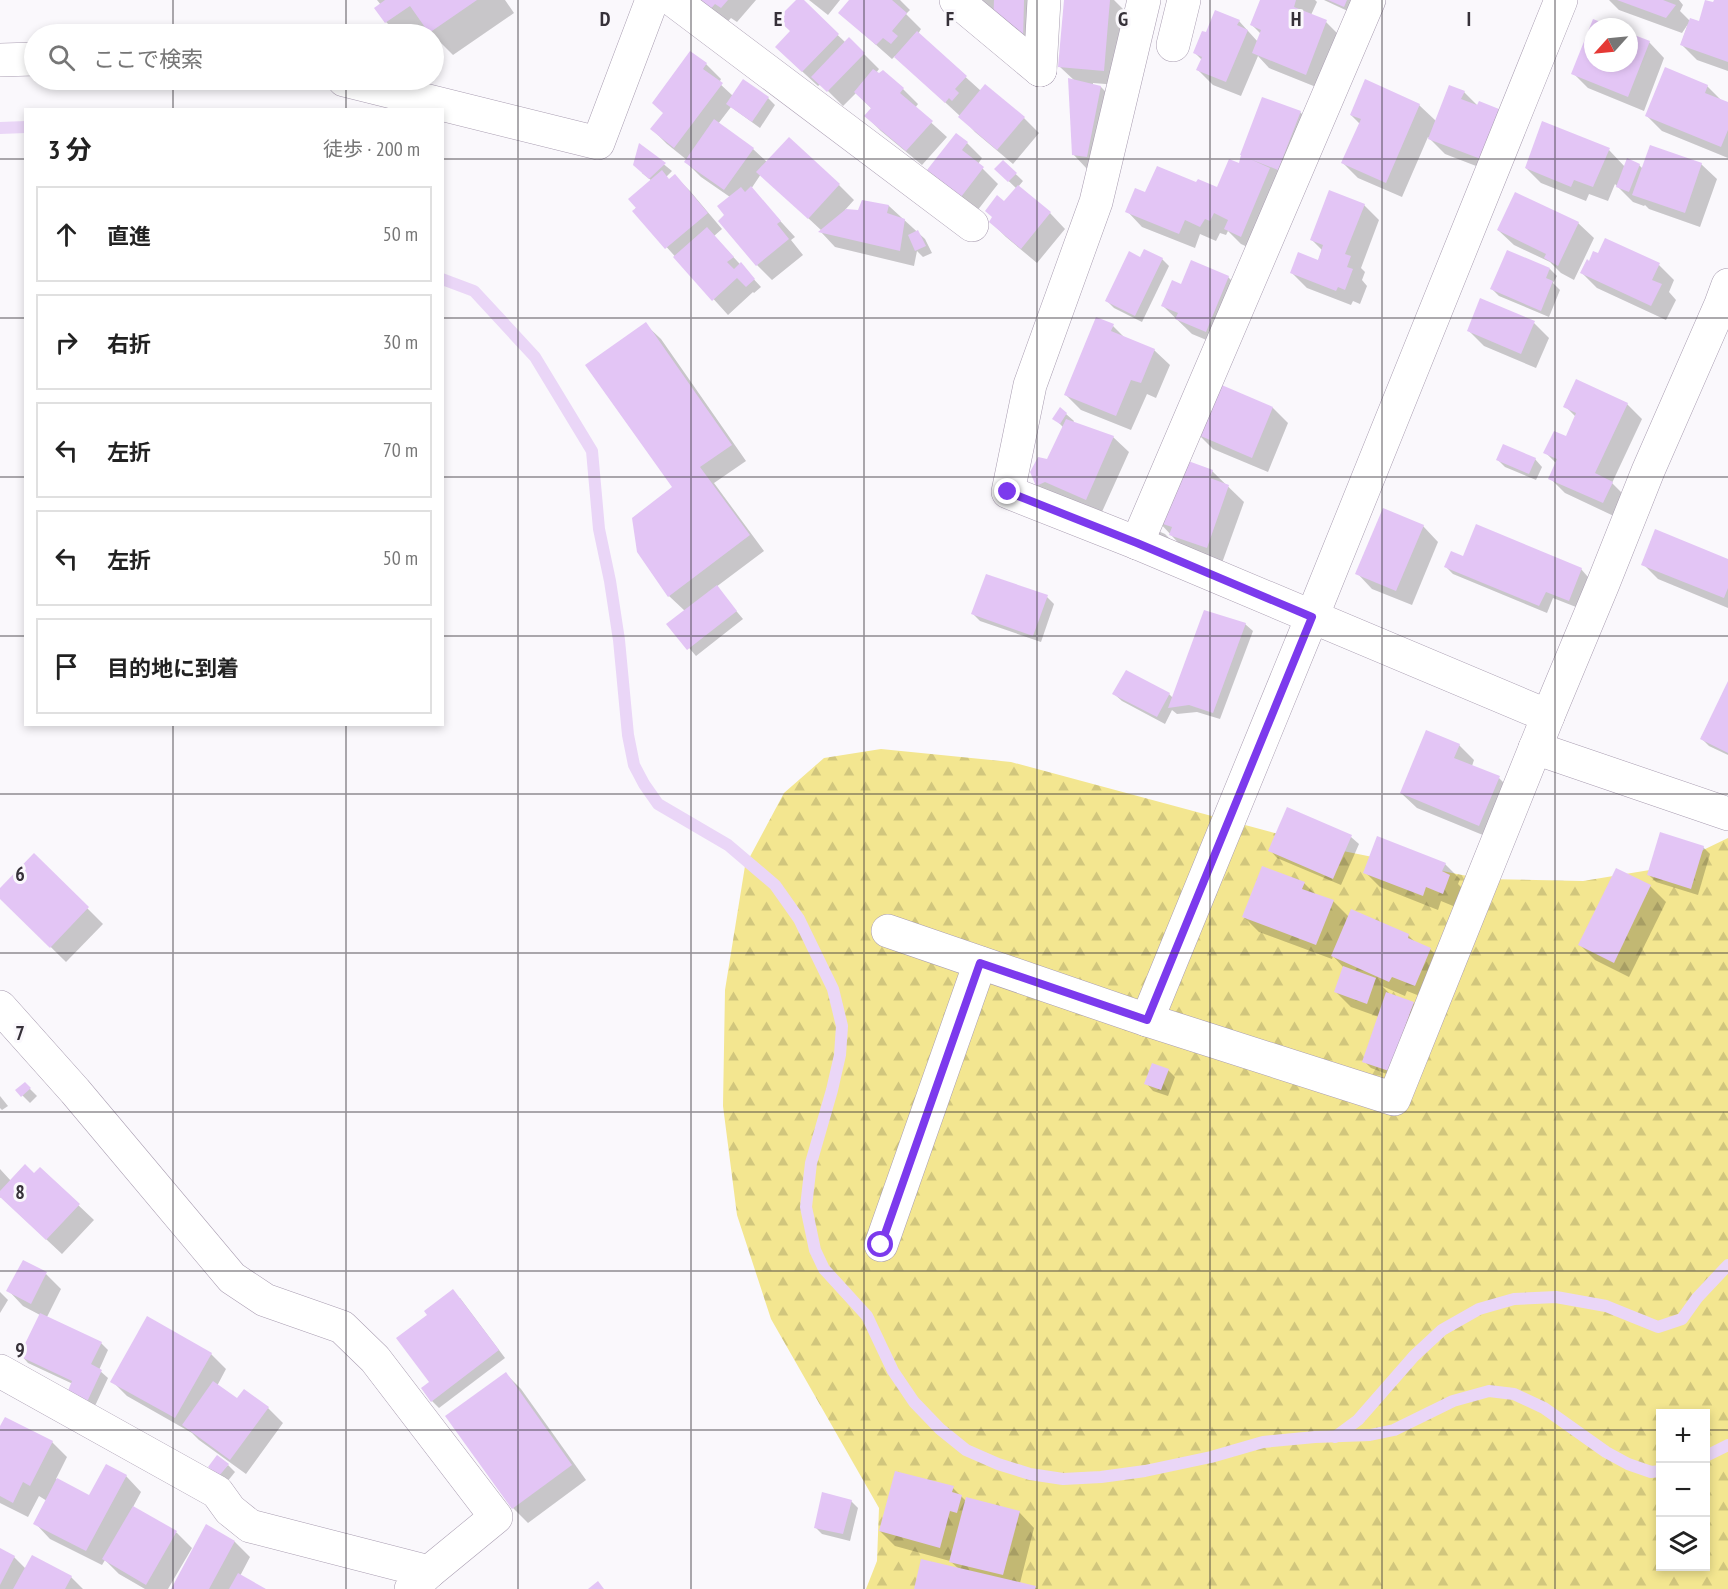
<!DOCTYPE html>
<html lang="ja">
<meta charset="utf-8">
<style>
:root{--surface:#fff;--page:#f6f6f6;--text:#222;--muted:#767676;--line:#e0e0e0}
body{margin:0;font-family:"PT Sans Narrow","Noto Sans JP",sans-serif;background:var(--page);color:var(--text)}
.controls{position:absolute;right:18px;bottom:18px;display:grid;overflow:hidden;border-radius:0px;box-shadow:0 3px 9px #0003}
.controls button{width:54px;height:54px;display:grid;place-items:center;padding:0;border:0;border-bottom:2px solid var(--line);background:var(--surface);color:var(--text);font:30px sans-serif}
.compass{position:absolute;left:1584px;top:18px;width:54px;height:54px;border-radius:50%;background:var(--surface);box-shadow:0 3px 9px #0003;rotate:243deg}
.stop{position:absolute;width:18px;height:18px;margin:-14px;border:4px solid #7c3aed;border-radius:50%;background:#fff}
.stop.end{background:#7c3aed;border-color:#fff;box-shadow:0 2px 6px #0008}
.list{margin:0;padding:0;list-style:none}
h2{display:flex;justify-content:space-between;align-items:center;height:78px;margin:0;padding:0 24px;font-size:26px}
h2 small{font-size:20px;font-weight:400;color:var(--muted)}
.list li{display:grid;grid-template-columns:39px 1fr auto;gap:18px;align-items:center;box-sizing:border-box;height:96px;margin:0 12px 12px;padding:0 12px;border:2px solid var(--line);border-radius:0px}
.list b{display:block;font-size:22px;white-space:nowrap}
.list em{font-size:20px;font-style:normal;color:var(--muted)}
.icon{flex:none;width:33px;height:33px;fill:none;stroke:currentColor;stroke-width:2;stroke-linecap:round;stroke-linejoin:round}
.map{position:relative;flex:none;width:1728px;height:1589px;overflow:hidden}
.search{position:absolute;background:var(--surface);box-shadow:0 3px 9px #0003;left:24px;top:24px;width:420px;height:66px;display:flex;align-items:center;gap:15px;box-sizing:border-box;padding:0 21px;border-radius:33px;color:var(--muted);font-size:22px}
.panel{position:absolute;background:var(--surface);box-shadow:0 3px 9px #0003;left:24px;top:108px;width:420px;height:618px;border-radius:0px}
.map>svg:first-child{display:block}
.forest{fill:url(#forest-firs);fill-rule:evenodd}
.shadow{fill:#0003}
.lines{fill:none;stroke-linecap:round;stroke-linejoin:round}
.stream{stroke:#ead6f7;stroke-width:12}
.building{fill:#e3c5f5}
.minor-casing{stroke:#a99db1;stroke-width:34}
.minor{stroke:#fff;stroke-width:33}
.route{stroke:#7c3aed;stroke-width:8}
.grid{fill:none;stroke:#363139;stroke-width:1.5;stroke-opacity:0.55}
.grid-label{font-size:20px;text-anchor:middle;font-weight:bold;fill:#363139;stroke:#faf8fc;stroke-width:6;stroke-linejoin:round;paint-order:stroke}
</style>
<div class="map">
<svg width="1728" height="1589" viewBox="0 0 1728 1589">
<defs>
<pattern id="forest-firs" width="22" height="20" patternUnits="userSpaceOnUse" patternTransform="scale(1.5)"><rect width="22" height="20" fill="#f3e690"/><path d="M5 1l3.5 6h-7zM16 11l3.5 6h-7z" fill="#d1c67d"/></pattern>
</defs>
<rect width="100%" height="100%" fill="#faf8fc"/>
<!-- forest -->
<path class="forest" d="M881,749l130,13 327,88 144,29 101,2 85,-14 60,-29v751h-862l11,-28 2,-53 -108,-189 -34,-104 -14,-109 2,-116 20,-124 39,-73 40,-35zM1660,1414h46v152h-46z"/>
<!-- shadow -->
<g class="shadow">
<path d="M377,0h128l9,13 -61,42 -24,-24 -5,3h-25l-13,-12 -5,-17z"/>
<path d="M689,0h67l-19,22 -6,-4 -9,10z"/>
<path d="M798,0h3l45,43 18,11 15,15 -3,4 3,2 4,-3 20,17 15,15 -3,4 32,29 -25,28 -41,-34 -15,-15 6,-7 -16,-16 -13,13 -22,-22 -3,2 -26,-24v-31z"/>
<path d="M809,0h31l-12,15z"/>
<path d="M850,0h50l10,10 -4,4 15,15 -3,5 63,57 43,27 15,15 -26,31 -38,-32 -15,-16 -65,-60 -3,3 -52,-46z"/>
<path d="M969,0h59l2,47z"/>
<path d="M1065,0h49l11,11 -7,74 -25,-2v2l8,2 15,15 -28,68 -15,-16 2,-73 -15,-14z"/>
<path d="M1262,0h53l2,2 -6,13 15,7 15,15 -20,52 -52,-21 -11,-12 -17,40 -28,-11 -15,-15 4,-10 -8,-8 13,-18 32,-13 19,21 3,-8 -9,-9z"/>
<path d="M1324,0h33l-5,13z"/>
<path d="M1609,0h70l4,5 -3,6 10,10 9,2 17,-23h12v71l-31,-11 -16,-16 7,-20 -6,9 -63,-23z"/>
<path d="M1594,21l15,6h-16v36h36v-28l20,7 15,16 -20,53 -56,-23 -15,-15z"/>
<path d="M706,64l15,15 -2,4 14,13 35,2 7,7 -15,23 -29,-21 -13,17 35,25 14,13 72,23 15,15 -9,10 14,2 4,-11 26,5 36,33 7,14 -9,4 -6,-6 -3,15 -79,-19 -14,-15 1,-1 -61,-57 -10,15 44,48 -4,3 12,15 -31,25 -15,-15 -31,-50 4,-18 -29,-20 -15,-15 1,-2 -20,-16 -15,-15z"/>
<path d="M1707,86l16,16 5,2v54l-66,-27 -15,-15z"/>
<path d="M1464,92l14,14 20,4 16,15 -12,51 -57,-22 -17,-17 -26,60 -44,-19 -15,-15 17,-39 -9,-9 68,-10 17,16z"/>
<path d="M1300,112l15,15 -59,124 -15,-7 -13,-13 -2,4 -6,-2 -4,8 -16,-7 -5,14 -53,-21 -15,-16 19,-17 51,-10 21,5 22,-24z"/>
<path d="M967,143l15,15 -4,6 20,20 -21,27 -33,-26 -16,-15z"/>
<path d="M640,145l32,26 -6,6 3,3 6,-4 15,15 32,38 -8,7 47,51 -7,6 -1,-1 -25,23 -94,-104 18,-30 -10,-8z"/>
<path d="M1609,150l16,17 14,-2 4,4 58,-5 16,15 -17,48 -51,-18 -4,-4 -1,1 -11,-4 -18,-18 -7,17 -19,-7 -3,7 -45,-18 -15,-15z"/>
<path d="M1003,162l20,19 -5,6 32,26 15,16 -28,34 -31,-26 -15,-15 26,-33 -21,-20z"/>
<path d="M1364,205l15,15 -18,48 4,4 -3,8 5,6 -7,18 -7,-3 -2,4 -44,-17 -15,-15 26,-12 4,-11 -11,-11z"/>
<path d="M1578,223l16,15 -20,42 -13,-7 -11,-11 -36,-17 -16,-15z"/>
<path d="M1141,259h21l7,7 -27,56 -28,-14 -7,-7z"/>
<path d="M1659,265l15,15 -5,12 7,8 -10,20 -69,-32 -15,-15z"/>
<path d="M1550,269l7,7 -4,7 7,7 -11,27 -50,-21 -7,-7z"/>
<path d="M1228,277l15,15 -22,54 -29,-12 -29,-28 19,-20z"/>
<path d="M1534,323l15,15 -13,30 -52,-22 -15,-15z"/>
<path d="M645,324l16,15 85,122 -32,22 50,68 -48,36 27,32 -47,37 -27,-32 16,-13 -16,-15 5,-108z"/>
<path d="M1113,326l12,12 29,12 16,15 -14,33 -9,-4 -16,36 -50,-20 -15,-15z"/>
<path d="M1218,385l55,23 15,15 -20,49 -55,-23 -15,-15z"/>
<path d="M1627,404l15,15 -30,64 15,15 -9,20 -53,-25 -15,-15 7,-14 -12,-12 21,-14 10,-21 -11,-11z"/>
<path d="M1066,414l8,7 -1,2 40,14 16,15 -28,62 -48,-14 -16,-15 26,-58 -9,-9z"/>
<path d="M1535,459l7,8 -6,13 -31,-13 -7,-7z"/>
<path d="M1212,471l32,31 -22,61 -37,-13 -26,-28z"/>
<path d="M1423,526l15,16 -26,63 -40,-16 -15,-16z"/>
<path d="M1156,530l9,4 7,7 -21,2z"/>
<path d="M1728,560v48l-70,-29 -15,-15z"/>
<path d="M1446,567l135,2 7,8 -12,30 -23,-9 -6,15 -94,-39z"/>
<path d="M1047,597l7,7 -13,38 -61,-21 -7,-7z"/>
<path d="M1245,624l8,7 -33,88 -23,-7 -20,2 -5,-4 -7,14 -43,-23 -8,-7h55l4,4z"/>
<path d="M1728,685v70l-19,-9 -8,-8z"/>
<path d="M1459,745l15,15 -2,6 27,12 15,15 -19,47 -78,-32 -16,-15z"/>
<path d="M1288,809l63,28 8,7 -18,41 -64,-27 -7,-8z"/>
<path d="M1703,847l7,7 -12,41 -42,-13 -7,-7z"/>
<path d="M34,855l69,69 -37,38 -66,-65v-7z"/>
<path d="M1445,864l15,15 -2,5 7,7 -7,17 -17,-7 -3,9 -58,-23 -15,-15z"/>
<path d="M1617,870l33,16 16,16 -37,75 -34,-17 -15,-15z"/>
<path d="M1304,883l12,12 17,6 16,16 59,18 9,9 13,5 15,15 -15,36 -23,-9 -2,5 -23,-10 9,9 22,8 7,7 -23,68 -26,-10 -7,-7 15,-44 -28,-10 -15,-15 8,-24 -11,-12 -1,3 -73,-27 -15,-15z"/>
<path d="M1168,1070l7,7 -7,19 -15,-5 -7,-8z"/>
<path d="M25,1084l12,12 -7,7 -13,-13z"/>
<path d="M0,1096l8,10 -6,4 -2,-2z"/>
<path d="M0,1169l11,12 23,-6 6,-6 54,51 -32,34 -61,-57 -1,1z"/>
<path d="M46,1274l15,15 -14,28 54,26 7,7 -9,20 9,8 -14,30 -18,-8 -3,-16 -45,-21 -7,-8 19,-40 -17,-9 -15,-16z"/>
<path d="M0,1292l8,8 -8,13z"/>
<path d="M460,1298l45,60 -66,50 -7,-7 -3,-86z"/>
<path d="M211,1354l15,15 -9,17 21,15 30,7 15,15 -37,51 -47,-34 -7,-7 -65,-37 -15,-15z"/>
<path d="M506,1374l15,15 65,91 -58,43 -15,-15z"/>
<path d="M0,1430l52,12 15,15 -11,22 34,18 17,-31 19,10 15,16 -8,15 44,26 15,15 -24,41h-23l-26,-15 -14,-14 -3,5 -52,-26 -15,-16 12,-22 -8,-5 -11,21 -28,-14z"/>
<path d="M228,1465l7,7 -8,10 -10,-8z"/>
<path d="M953,1488l13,13 53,11 15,16 -14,55 15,4 2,2h-121l43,-20 -9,-8 -55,-15 -15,-15z"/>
<path d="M851,1501l7,7 -8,33 -28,-7 -7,-7z"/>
<path d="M207,1526l28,16 15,15 -10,19 23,13h-90z"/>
<path d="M0,1550l14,7 12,12 45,8 12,12h-83z"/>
</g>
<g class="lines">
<!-- stream -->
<g class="stream">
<path d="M0,128l26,-1"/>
<path d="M442,279l32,12 61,66 57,94 7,78 11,52 9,59 9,95 6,30 10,19 14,20 70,41 47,40 24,34 34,70 9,37 -2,29 -8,35 -21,73 -5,44 9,43 9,19 43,47 26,55 21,31 26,27 26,21 32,14 32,10 33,5 38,-2 44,-6 66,-14 52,-15 52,-5 55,-2 24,-5 59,-29 36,-10 25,3 30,14 62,44 22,12 23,8 9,-1"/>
<path d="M1335,1437l23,-17 56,-64 28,-26 37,-21 35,-10 42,-2 50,9 52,21 24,-8 15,-21 31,-33"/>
<path d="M1706,1456l22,-11"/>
</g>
</g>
<!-- building -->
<g class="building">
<path d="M385,0h92l-48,33 -19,-27 -25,17 -11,-15z"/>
<path d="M690,0h38l-7,8 -6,-4 -9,10z"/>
<path d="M796,0h8l35,34 -37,38 -27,-25 15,-16 -13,-12z"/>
<path d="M849,0h43l15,13 -15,18 6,5 -7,8 -8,-6 -7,7 -38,-32z"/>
<path d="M994,0h30l-1,40 -30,-14z"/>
<path d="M1064,0h46l-6,71 -46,-4z"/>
<path d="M1260,0h36l-2,7 33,13 -21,55 -54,-22 9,-23 -11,-5z"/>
<path d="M1328,0h19l-3,7z"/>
<path d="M1617,0h46l13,5 -10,13z"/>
<path d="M1705,0l8,2 1,-2h14v62l-48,-17 10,-27 9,3z"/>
<path d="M1215,10l25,10 -3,5 11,5 -22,52 -30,-12 6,-13 -9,-4 9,-22 4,1z"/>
<path d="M1593,19l20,8h-20v36h36v-30l21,8 -22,56 -57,-23z"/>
<path d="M917,31l50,45 -12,13 4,4 -7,8 -3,-3 -4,5 -51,-46z"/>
<path d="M849,37l16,16 -38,39 -16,-15z"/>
<path d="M690,51l17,12 -4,6 20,14 -49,65 -24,-19 13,-16 -11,-10z"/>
<path d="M1665,67l43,18 -3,8 23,9v28l-7,17 -76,-31z"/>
<path d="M873,69l6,4 4,-3 21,18 -4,5 33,28 -27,30 -42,-35 7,-8 -17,-16z"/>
<path d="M1068,78l33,8 -14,71 -15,-2z"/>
<path d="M743,79l26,18 -17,25 -26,-18z"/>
<path d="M1365,79l55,25 -34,79 -45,-20 20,-44 -11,-4z"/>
<path d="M985,84l40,33 -28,33 -39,-33z"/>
<path d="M1449,85l16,6 -4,8 16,6 2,-4 20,8 -13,52 -58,-22z"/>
<path d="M1262,97l39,14 -23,59 -28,-11 20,9 -29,69 -17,-8 4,-9 -14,-7 -4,8 -5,-2 -5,8 -15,-7 -6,14 -54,-22 10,-24 10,4 12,-26 39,16 2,-3 19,8 12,-28 10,4 2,-8h-1z"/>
<path d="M714,119l40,29 -30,42 -40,-28z"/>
<path d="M1542,121l68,27 -17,39 -19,-7 -3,7 -46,-19z"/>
<path d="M956,133l12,9 -6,8 22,17 -23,30 -34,-27z"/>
<path d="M789,137l51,47 -32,35 -52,-47z"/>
<path d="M639,143l27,20 -17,16 -16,-14z"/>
<path d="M1650,145l52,18 -17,50 -53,-18z"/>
<path d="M1627,158l13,6 -11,28 -13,-5z"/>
<path d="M1003,160l14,13 -9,9 -14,-13z"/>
<path d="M662,170l7,9 6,-5 33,39 -43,36 -33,-38 4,-3 -8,-9z"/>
<path d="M1018,185l33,27 -30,37 -32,-27 3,-5 -7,-6 12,-16 7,6z"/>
<path d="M751,186l30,35 -4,3 12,15 -33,27 -38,-45 6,-6 -7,-9 24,-19 4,5z"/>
<path d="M1329,190l36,14 -20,50 6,2 -4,11 6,2 -8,21 -7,-3 -2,4 -46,-18 8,-21 20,8 5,-15 -13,-5z"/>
<path d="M1515,192l64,30 -21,44 -14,-8 2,-4 -49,-24z"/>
<path d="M862,200l27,5 -2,8 18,6 -5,32 -82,-19 28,-23 12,1z"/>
<path d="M707,227l27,30 -7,5 7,7 7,-7 14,17 -9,8 -9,-9 -25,23 -39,-44z"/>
<path d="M918,230l8,16 -11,5 -7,-16z"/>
<path d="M1605,238l55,25 -8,17 10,4 -11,22 -71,-33 7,-14 2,2 4,-10 5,2z"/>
<path d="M1144,249l19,9 -28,58 -30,-15 24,-50 11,6z"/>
<path d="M1507,250l43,18 -4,10 7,3 -12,30 -51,-22z"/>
<path d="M1191,260l38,16 -23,56 -31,-13 3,-6 -17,-7 11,-26 9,4z"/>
<path d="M1480,298l55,23 -14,33 -54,-23z"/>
<path d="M1096,317l18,7 -3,7 44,18 -14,34 -10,-3 -15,36 -52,-21z"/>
<path d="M646,322l86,123 -32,22 50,68 -82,62 -31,-45 -5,-34 40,-31 -87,-122z"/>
<path d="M1576,379l52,24 -33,70 18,9 -10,21 -55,-24 9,-20 -14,-6 11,-22 12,5 10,-23 -13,-6z"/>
<path d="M1217,383l56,24 -21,51 -56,-24z"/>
<path d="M1060,407l7,6 -7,11 -8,-5z"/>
<path d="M1066,419l48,17 -28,64 -41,-18 -9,4 -6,-14 8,-15 9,2z"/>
<path d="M1503,444l33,14 -7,16 -33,-14z"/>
<path d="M1180,458l33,12 -3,8 19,7 -22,63 -38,-13 3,-8 -15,-5z"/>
<path d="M1383,508l41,17 -28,66 -41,-17z"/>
<path d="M1476,524l106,44 -13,33 -23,-9 -7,14 -95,-39 7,-16 12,5z"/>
<path d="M1655,529l73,30v29l-4,10 -83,-33z"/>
<path d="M986,574l62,21 -15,41 -62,-22z"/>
<path d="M717,585l20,26 -50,39 -21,-26z"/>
<path d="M1204,610l42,13 -33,90 -24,-8 -21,3z"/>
<path d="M1126,670l44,23 -13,24 -45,-23z"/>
<path d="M1728,681v72l-28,-14z"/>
<path d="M1426,730l34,14 -6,14 46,18 -21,50 -79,-33z"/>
<path d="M1287,807l65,28 -19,44 -65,-28z"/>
<path d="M1660,832l44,14 -13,43 -44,-14z"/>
<path d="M1377,836l69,27 -4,8 8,4 -7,19 -17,-7 -3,9 -60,-23z"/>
<path d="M34,853l55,54 -39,41 -50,-49v-11z"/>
<path d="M1262,866l43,16 -3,7 32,11 -18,45 -74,-28z"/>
<path d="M1616,868l35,17 -37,78 -36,-18z"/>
<path d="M1351,909l58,25 -1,4 23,10 -16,38 -23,-9 -3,5 -58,-26z"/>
<path d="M1343,966l33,12 -9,26 -33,-12z"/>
<path d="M1386,992l28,10 -25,69 -27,-9z"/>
<path d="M1152,1063l17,6 -8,21 -17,-6z"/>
<path d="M25,1082l6,6 -10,9 -6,-7z"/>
<path d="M25,1164l9,9 6,-6 40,37 -34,36 -46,-43v-6z"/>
<path d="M23,1260l24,12 -16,32 -25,-13z"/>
<path d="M453,1289l46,61 -68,52 -10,-14 8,-6 -33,-44 31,-23 -3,-4z"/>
<path d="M40,1313l62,29 -11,22 11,6 -15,32 -20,-9 5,-12 -53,-25z"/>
<path d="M147,1316l65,37 -37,65 -65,-36z"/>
<path d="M506,1372l66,93 -60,44 -67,-93z"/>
<path d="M213,1381l24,17 7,-9 25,18 -39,53 -48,-35z"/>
<path d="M5,1417l48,24 -23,45 -7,-4 -10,21 -13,-7v-70z"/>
<path d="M217,1455l12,9 -10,12 -11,-9z"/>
<path d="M106,1464l21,11 -41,76 -53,-27 24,-46 32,17z"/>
<path d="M895,1471l59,15 -2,6 10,3 -5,18 -7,-2 -10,37 -61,-17z"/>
<path d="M822,1492l30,8 -9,34 -29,-6z"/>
<path d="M966,1497l54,14 -17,64 -54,-13z"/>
<path d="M133,1506l44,25 -31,54 -44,-26z"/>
<path d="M206,1524l29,17 -26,48h-38z"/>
<path d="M0,1548l15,8 -15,29z"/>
<path d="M32,1555l40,21 -7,13h-52z"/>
<path d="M921,1559l115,27 -1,3h-121z"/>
<path d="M238,1573l28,16h-37z"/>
<path d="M598,1581l6,8h-16z"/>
</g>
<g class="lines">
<!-- minor casing -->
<g class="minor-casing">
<g id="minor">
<path d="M673,0l299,225"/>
<path d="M956,0l84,70"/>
<path d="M1144,0l-48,202 -66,183 -22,107 129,51 411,173 55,-132 45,-113 73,-167 7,-19"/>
<path d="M1173,45l11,-45"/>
<path d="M0,60l34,-1"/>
<path d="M1040,70l4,-70"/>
<path d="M344,80l254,63 54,-143"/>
<path d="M1137,543l232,-543"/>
<path d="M1535,748l193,66"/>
<path d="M888,931l259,89 247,79 154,-383"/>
<path d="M0,1007l75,84 157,187 33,22 77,27 33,32 121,158 -67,55"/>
<path d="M1147,1020l165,-403 249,-617"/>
<path d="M881,1245l99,-282"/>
<path d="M0,1371l217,121 13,18 20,16 179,46 -18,17"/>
</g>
</g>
<!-- minor -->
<use href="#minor" class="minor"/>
</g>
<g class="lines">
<!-- route -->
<path class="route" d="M881,1245l99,-282 167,57 165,-403 -175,-74 -129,-51"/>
</g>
<!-- grid -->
<path class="grid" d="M173,0v34M346,0v34M518,0v1589M691,0v1589M864,0v1589M1037,0v1589M1210,0v1589M1382,0v1589M1555,0v1589M173,80v30M346,80v30M0,159h26M442,159h1286M0,318h26M442,318h1286M0,477h26M442,477h1286M0,636h26M442,636h1286M173,724v865M346,724v865M0,794h1728M0,953h1728M0,1112h1728M0,1271h1728M0,1430h1660M1706,1430h22"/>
<g class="grid-label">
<text x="605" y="26">D</text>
<text x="778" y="26">E</text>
<text x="950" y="26">F</text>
<text x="1123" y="26">G</text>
<text x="1296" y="26">H</text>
<text x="1469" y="26">I</text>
<text x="20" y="881">6</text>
<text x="20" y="1040">7</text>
<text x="20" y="1199">8</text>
<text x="20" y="1357">9</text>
</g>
</svg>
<div class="controls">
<button>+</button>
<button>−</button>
<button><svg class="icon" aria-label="layers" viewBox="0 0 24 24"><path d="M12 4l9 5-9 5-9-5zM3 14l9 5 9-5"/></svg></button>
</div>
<svg class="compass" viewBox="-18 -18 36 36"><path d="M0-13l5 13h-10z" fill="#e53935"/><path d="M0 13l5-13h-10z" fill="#767676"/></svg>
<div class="stop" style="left:881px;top:1245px"></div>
<div class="stop end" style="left:1008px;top:492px"></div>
<div class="search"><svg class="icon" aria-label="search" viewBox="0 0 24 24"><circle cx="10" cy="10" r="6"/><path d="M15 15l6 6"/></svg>ここで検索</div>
<section class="panel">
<h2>3 分<small>徒歩 · 200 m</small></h2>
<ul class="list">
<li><svg class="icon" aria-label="ahead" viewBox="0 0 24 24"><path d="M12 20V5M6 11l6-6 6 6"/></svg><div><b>直進</b></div><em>50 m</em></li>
<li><svg class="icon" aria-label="right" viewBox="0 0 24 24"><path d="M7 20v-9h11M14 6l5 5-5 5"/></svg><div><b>右折</b></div><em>30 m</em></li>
<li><svg class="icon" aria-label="left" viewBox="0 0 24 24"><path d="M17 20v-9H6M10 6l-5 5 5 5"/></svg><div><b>左折</b></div><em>70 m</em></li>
<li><svg class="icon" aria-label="left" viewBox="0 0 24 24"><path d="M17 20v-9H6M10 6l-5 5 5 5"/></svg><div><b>左折</b></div><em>50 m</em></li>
<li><svg class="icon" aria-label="arrive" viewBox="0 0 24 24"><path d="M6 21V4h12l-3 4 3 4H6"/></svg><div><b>目的地に到着</b></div></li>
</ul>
</section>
</div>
